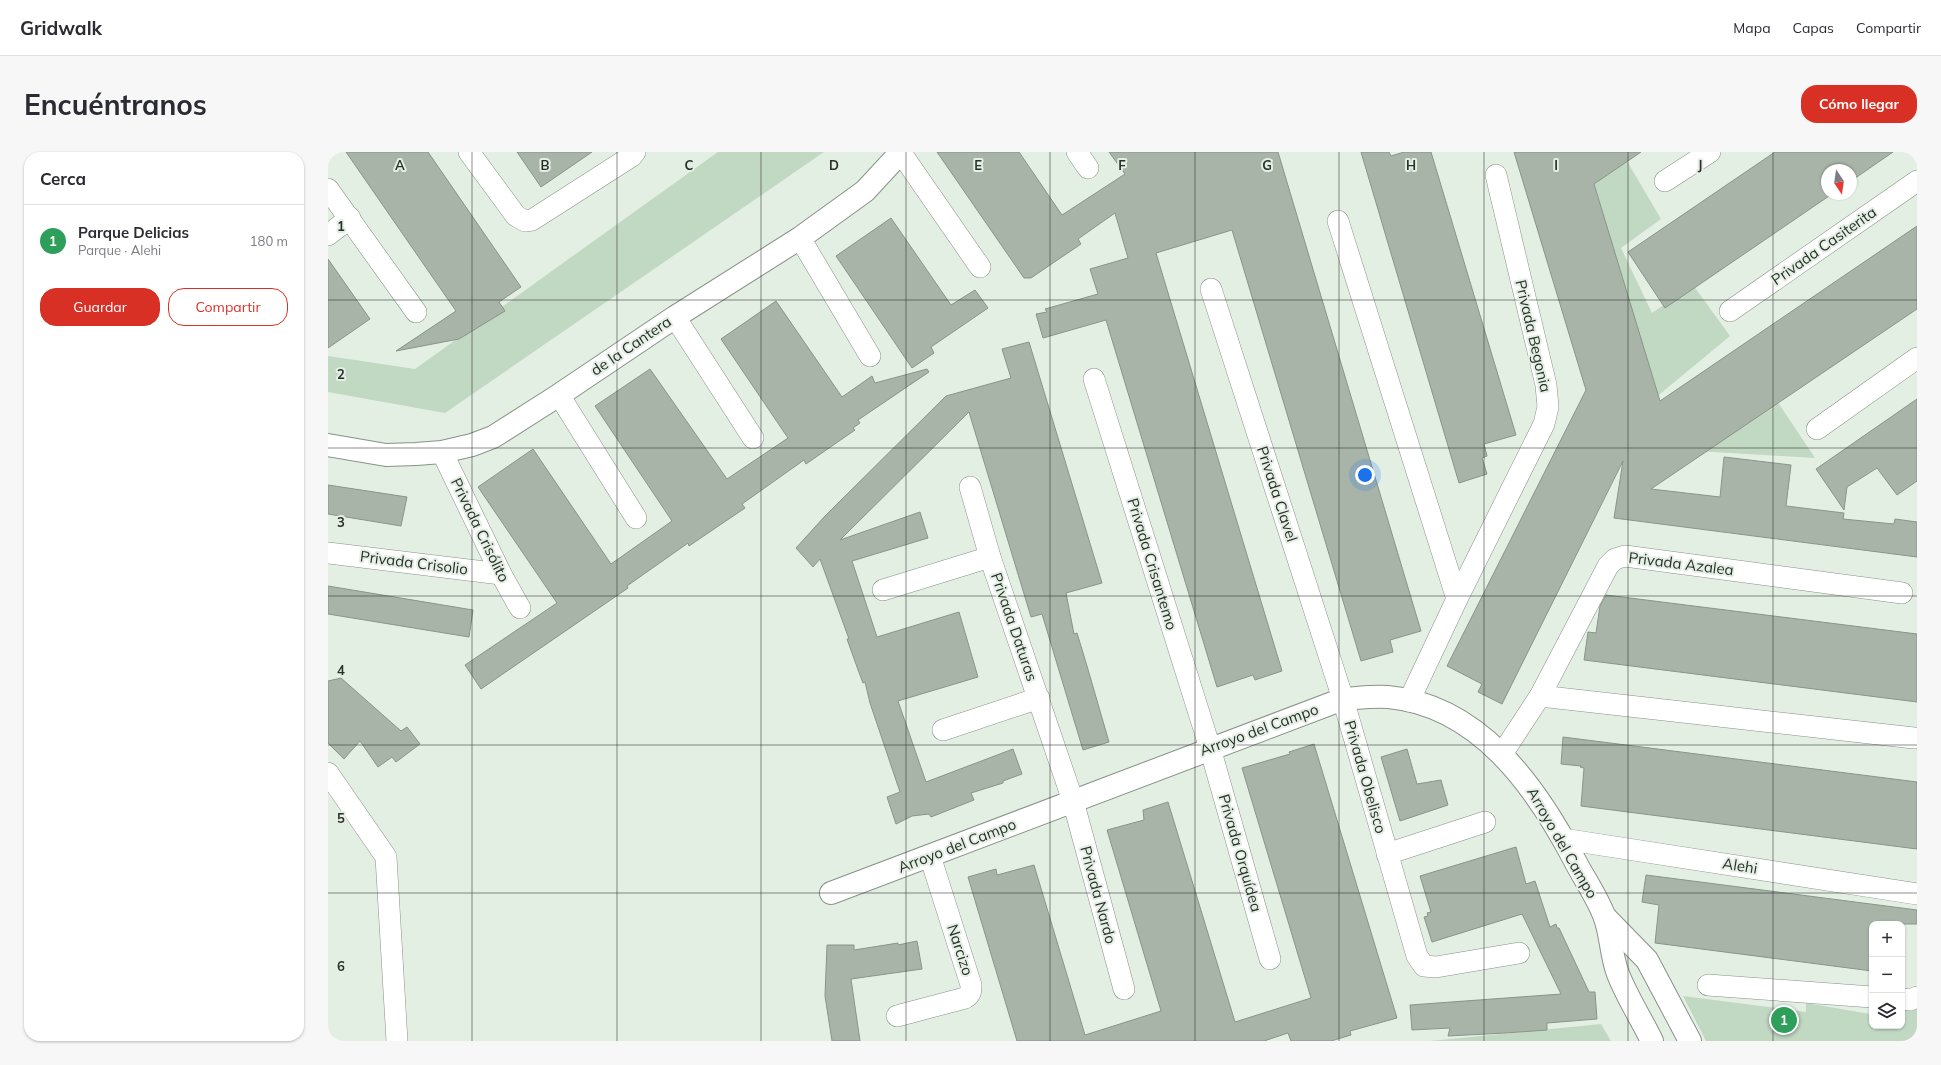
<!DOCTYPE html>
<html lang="es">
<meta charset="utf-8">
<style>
:root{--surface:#fff;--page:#f7f7f7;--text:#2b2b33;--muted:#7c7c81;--line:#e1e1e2;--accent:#d93025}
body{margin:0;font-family:Mulish,sans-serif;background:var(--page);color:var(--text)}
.controls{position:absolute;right:12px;bottom:12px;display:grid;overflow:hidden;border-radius:8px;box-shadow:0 1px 3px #0004}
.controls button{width:36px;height:36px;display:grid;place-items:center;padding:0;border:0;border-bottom:1px solid var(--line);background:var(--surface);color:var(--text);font:20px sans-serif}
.compass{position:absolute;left:1493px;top:12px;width:36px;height:36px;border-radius:50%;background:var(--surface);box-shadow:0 1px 3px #0004;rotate:167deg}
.you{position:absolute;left:1037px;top:323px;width:14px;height:14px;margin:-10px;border:3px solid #fff;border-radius:50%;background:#1a73e8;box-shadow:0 0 0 6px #1a73e833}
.badge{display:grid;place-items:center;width:26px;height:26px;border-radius:50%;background:var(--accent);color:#fff;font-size:13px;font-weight:700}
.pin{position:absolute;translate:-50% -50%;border:2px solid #fff;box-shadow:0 1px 4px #0006}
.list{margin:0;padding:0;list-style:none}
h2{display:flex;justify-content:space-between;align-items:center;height:52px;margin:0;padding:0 16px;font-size:17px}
h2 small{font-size:13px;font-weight:400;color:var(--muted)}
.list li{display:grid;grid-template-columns:26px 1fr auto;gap:12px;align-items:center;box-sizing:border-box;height:72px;padding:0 16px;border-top:1px solid var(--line)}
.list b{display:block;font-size:15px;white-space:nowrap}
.list p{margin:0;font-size:13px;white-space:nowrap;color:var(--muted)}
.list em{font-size:13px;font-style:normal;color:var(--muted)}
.actions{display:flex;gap:8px;padding:12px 16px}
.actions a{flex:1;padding:9px 0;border:1px solid var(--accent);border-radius:16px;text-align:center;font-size:14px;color:var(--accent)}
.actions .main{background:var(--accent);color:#fff}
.icon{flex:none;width:22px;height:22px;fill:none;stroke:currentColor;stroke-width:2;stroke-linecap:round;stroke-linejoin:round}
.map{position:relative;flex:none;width:1589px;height:889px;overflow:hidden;border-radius:16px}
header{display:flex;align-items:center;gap:24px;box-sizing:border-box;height:56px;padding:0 20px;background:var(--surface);border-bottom:1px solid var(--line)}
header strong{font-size:19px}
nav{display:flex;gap:22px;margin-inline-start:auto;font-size:14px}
.intro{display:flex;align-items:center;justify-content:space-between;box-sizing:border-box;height:96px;padding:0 24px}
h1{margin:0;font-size:28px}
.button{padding:10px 18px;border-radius:16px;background:var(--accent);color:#fff;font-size:14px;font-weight:700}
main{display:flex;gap:24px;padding:0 24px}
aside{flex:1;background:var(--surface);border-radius:16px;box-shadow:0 1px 3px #0004}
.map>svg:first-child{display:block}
.green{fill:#c1d8c2}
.building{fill:#a9b4a9;stroke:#89948a}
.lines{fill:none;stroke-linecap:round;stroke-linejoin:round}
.minor-casing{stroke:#889288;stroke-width:22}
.tertiary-casing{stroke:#889288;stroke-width:24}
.minor{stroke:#fff;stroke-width:21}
.tertiary{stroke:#fff;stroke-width:22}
.grid{fill:none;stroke:#2b2f2b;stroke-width:1;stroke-opacity:0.55}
.labels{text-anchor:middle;stroke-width:4;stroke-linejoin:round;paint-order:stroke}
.street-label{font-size:15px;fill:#2b2f2b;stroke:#e4efe4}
.grid-label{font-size:13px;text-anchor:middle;font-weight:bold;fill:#2b2f2b;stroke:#e4efe4;stroke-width:4;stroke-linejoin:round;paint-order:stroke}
</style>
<header>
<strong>Gridwalk</strong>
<nav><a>Mapa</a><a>Capas</a><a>Compartir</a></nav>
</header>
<div class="intro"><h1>Encuéntranos</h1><a class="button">Cómo llegar</a></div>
<main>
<aside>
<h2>Cerca<small></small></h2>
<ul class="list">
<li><span class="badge" style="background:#2e9e5b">1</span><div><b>Parque Delicias</b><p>Parque · Alehi</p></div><em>180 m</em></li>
</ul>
<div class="actions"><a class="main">Guardar</a><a>Compartir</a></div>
</aside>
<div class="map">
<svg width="1589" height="889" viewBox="0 0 1589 889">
<rect width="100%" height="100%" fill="#e4efe4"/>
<!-- green -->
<g class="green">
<path d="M390,0h106l-379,261 -117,-21v-36l87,13z"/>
<path d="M1257,0l39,4 37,63 -40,29 31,65 41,-28 37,51 -76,63z"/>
<path d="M1449,249l38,57 -119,-7z"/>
<path d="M1355,844l123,16v-9l64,11 2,-10v22h30v-20l15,1v34h-211z"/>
<path d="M1273,872l10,17h-181z"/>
</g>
<!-- building -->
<g class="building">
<path d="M18,0h82l93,135 -22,15 6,9 -46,28 -63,12 60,-40z"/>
<path d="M189,0h75l-51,35z"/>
<path d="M609,0h82l43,63 63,-41 -16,-22h169l143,479 -31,9 3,12 -32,9 -129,-431 -76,23 126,418 -27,9 -2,-5 -36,12 -111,-367 -63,18 -7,-24 11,-2 -2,-3 53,-15 -8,-25 38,-11 -13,-45 -37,26 3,5 -50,34h-7z"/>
<path d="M1033,0h28l2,4 13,-4h27l85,283 -32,9 3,12 -5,2 5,16 -28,9z"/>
<path d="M1186,0h127l-47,32 66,217 257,-175v83l-266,180 69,8 4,-40 67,8 -5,41 58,7 -1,6 51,5 1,-5 22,3v35l-303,-39 9,-57 -121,243 -24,-12 4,-8 -35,-18 139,-276z"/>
<path d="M1447,0h118l-42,29v-11h-24v24h5l-167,114 -37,-56z"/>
<path d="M563,66l60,87 24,-15 13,18 -57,39 3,6 -22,15 -76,-112z"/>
<path d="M0,107l42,60 -42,29z"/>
<path d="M448,149l66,96 30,-21 3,7 52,-14 2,3 -71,48 2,3 -7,5 2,2 -49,34 -2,-4 -62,44 3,4 -56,38 -1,-3 -61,43 1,2 -147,101 -16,-24 92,-62 -79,-116 55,-38 78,115 61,-43 -77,-115 55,-37 77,110 61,-41 -67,-99z"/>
<path d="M701,190l73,241 -36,10 8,41 3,-1 10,33 22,76 -26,8 -41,-136 -11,3 -62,-205 -129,128 80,-28 8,26 -76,23 25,76 82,-25 19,65 -80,24 28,81 87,-33 9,25 -19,7v2l-32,10 3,7 -43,17 -2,-3 -17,2 -16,8 -9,-27 13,-5 -30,-89 -5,-21 -2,1 -6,-16 -10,-28h2l-29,-80 -7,8 -17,-19 29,-32 121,-120 65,-18 -9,-29z"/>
<path d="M1589,247v82l-20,14 -20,-27 -30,19 -3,23 -28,-41z"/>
<path d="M0,333l79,12 -6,29 -73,-12z"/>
<path d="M0,434l145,24 -4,27 -141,-23z"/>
<path d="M1278,443l311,39v68l-333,-42 4,-28 8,1 4,-27z"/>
<path d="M13,526l60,53 6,-4 13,17 -24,18 -4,-5 -14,10 -18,-26 -16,18 -16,-16v-62z"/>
<path d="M1235,585l354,45v67l-336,-43 3,-38 -4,-1 1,-1 -20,-2z"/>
<path d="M986,592l83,274 -47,13 1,4 -20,6h-40l-3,-8 -24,8h-247l-49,-164 28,-8 1,6 37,-10 51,170 76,-24 -54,-181 37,-10 -1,-10 25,-8 67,220 76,-24 -69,-230 48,-14 -1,-2z"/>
<path d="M1079,597l10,35 24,-4 7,25 -48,16 -19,-64z"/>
<path d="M1188,695l10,37 9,-3 15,46 6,-3 1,4h2l30,64h6l2,27 -50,4v7l-42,3 -57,3 2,-8 -38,2 -2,-25 151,-11 -39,-80 -90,28 -8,-25 4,-1 -1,-3 4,-1 -11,-36z"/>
<path d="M1318,723l271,35v14h-45v47l-217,-28 4,-38 -17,-3z"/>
<path d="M589,789l5,28 -71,10 9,62h-28l-7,-45 2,-51h27v5l44,-7v2z"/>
</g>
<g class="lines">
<!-- minor casing -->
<g class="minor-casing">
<g id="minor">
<path d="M141,0l47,64 9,5 7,-1 100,-64 3,-4"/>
<path d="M749,0l11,16"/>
<path d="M573,1l79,114"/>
<path d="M1337,29l45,-29"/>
<path d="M0,37l88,123"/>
<path d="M1010,69l119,378"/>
<path d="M0,83l22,-17"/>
<path d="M472,86l70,118"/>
<path d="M883,137l132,410 74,257 7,10 12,1 83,-14"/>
<path d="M1402,159l187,-130"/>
<path d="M347,165l78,121"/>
<path d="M766,227l116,369 60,211"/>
<path d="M231,243l77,123"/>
<path d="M1489,277l100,-71"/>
<path d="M114,300l59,122 19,34"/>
<path d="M642,335l20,70 83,244 51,188"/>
<path d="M0,401l173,21"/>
<path d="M555,438l107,-33"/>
<path d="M1212,544l374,42"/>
<path d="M1081,549l48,-102 87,-175 4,-17 -2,-22 -50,-210"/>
<path d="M615,578l96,-32"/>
<path d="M1174,602l38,-58 68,-130 7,-7 10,-3 277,37"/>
<path d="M0,621l58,84 11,184"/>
<path d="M1235,687l354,55"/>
<path d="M1059,702l98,-32"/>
<path d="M1380,833l164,12"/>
<path d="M1574,847l8,1 7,-3"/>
<path d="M569,864l68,-18c6,-3 6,-7 6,-13l-41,-129"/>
</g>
</g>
<!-- tertiary casing -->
<g class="tertiary-casing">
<g id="tertiary">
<path d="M0,293l58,10 30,-1 26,-2 30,-7 21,-8 66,-42 116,-78 125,-79 65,-47 36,-39"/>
<path d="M503,741l512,-194c15,-1 30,-3 45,-2 90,8 147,88 186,162 9,18 24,39 31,59 6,17 6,36 12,53 7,21 25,49 35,70"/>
<path d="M1277,765l42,43 43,81"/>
</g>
</g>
<!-- minor -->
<use href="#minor" class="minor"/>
<!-- tertiary -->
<use href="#tertiary" class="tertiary"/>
</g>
<!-- grid -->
<path class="grid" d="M144,0v889M289,0v889M433,0v889M578,0v889M722,0v889M867,0v889M1011,0v889M1156,0v889M1300,0v889M1445,0v889M0,148h1589M0,296h1589M0,444h1589M0,593h1589M0,741h1589"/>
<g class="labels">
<!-- street labels -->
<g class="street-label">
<text transform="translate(1496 94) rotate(-35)" y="5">Privada Casiterita</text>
<text transform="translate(1205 184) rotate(77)" y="5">Privada Begonia</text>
<text transform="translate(303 194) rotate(-34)" y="5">de la Cantera</text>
<text transform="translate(949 342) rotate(72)" y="5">Privada Clavel</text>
<text transform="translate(152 378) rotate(64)" y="5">Privada Crisólito</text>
<text transform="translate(86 411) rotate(7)" y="5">Privada Crisolio</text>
<text transform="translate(824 412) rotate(73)" y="5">Privada Crisantemo</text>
<text transform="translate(1353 412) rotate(7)" y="5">Privada Azalea</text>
<text transform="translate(686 475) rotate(71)" y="5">Privada Daturas</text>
<text transform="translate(931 578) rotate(-20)" y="5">Arroyo del Campo</text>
<text transform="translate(1037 625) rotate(74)" y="5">Privada Obelisco</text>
<text transform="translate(1234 691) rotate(60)" y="5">Arroyo del Campo</text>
<text transform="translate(629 694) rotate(-21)" y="5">Arroyo del Campo</text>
<text transform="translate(912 701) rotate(74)" y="5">Privada Orquídea</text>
<text transform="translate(1412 714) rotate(9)" y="5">Alehi</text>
<text transform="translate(770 743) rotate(75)" y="5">Privada Nardo</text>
<text transform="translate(632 798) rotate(72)" y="5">Narcizo</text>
</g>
</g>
<g class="grid-label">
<text x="72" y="18">A</text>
<text x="217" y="18">B</text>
<text x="361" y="18">C</text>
<text x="506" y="18">D</text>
<text x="650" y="18">E</text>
<text x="794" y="18">F</text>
<text x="939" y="18">G</text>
<text x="1083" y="18">H</text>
<text x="1228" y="18">I</text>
<text x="1372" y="18">J</text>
<text x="13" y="79">1</text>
<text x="13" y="227">2</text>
<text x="13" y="375">3</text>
<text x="13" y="523">4</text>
<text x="13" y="671">5</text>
<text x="13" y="819">6</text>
</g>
</svg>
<div class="controls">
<button>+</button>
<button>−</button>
<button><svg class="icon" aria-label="layers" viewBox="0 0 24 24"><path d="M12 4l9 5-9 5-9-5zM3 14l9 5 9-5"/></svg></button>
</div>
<svg class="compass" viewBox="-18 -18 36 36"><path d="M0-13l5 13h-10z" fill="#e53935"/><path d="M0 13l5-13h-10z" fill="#7c7c81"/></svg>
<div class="you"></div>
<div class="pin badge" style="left:1456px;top:868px;background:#2e9e5b">1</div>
</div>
</main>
